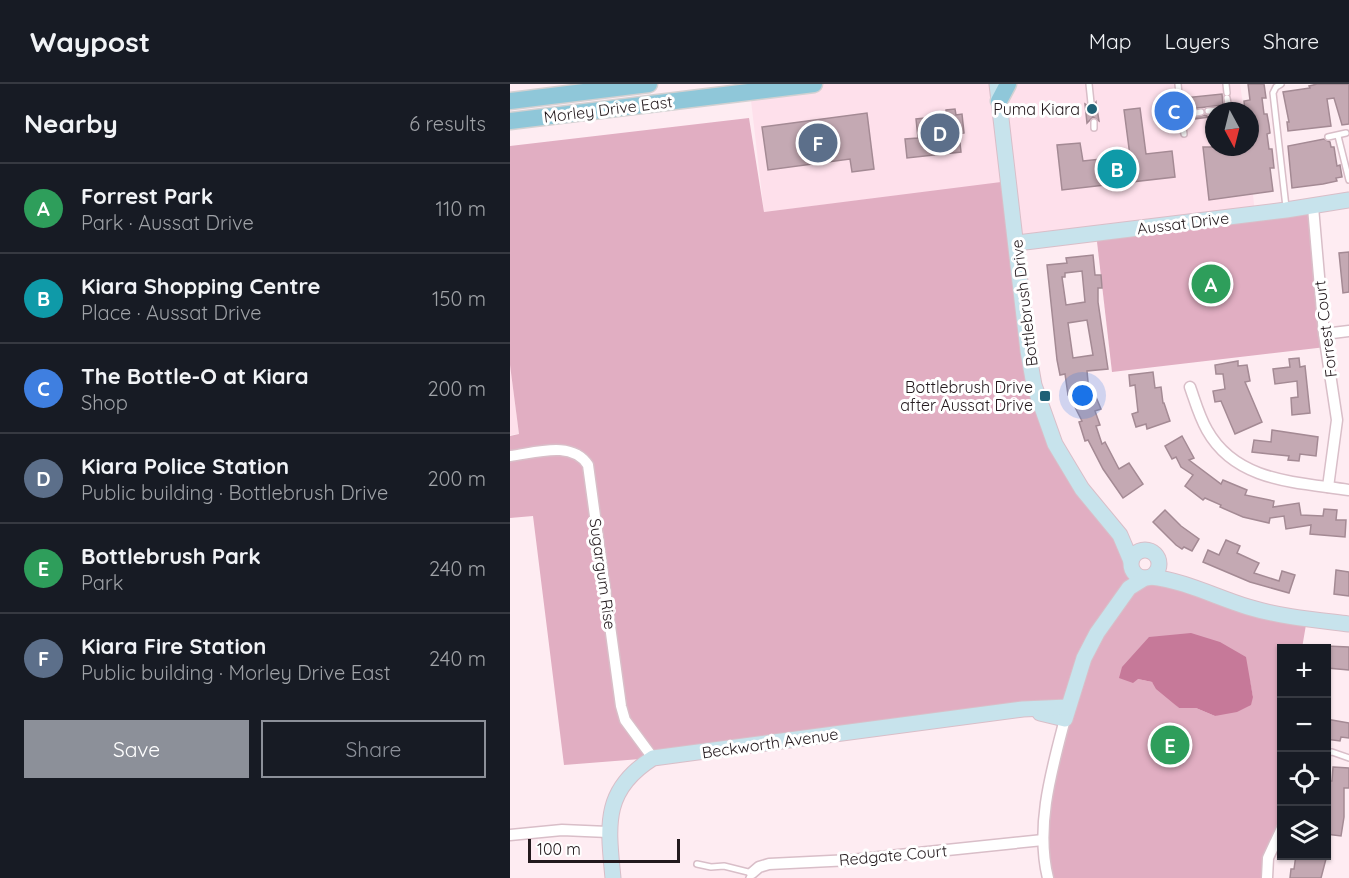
<!DOCTYPE html>
<meta charset="utf-8">
<style>
:root{--surface:#171b24;--page:#242831;--text:#f1f3f6;--muted:#9ea1a6;--line:#363941;--accent:#8c9099}
body{margin:0;font-family:Quicksand,sans-serif;background:var(--page);color:var(--text)}
.controls{position:absolute;right:18px;bottom:18px;display:grid;overflow:hidden;border-radius:0px;box-shadow:0 2px 4px #0004}
.controls button{width:54px;height:54px;display:grid;place-items:center;padding:0;border:0;border-bottom:2px solid var(--line);background:var(--surface);color:var(--text);font:30px sans-serif}
.compass{position:absolute;left:695px;top:18px;width:54px;height:54px;border-radius:50%;background:var(--surface);box-shadow:0 2px 4px #0004;rotate:173deg}
.scale{position:absolute;left:18px;bottom:15px;width:152px;box-sizing:border-box;padding-left:6px;border:3px solid #23191d;border-top:0;font-size:16px;line-height:21px;white-space:nowrap;color:#23191d;-webkit-text-stroke:4px #fff;paint-order:stroke}
.you{position:absolute;left:573px;top:312px;width:21px;height:21px;margin:-15px;border:4px solid #fff;border-radius:50%;background:#1a73e8;box-shadow:0 0 0 9px #1a73e833}
.badge{display:grid;place-items:center;width:39px;height:39px;border-radius:50%;background:var(--accent);color:#fff;font-size:20px;font-weight:700}
.pin{position:absolute;translate:-50% -50%;border:3px solid #fff;box-shadow:0 2px 6px #0006}
.list{margin:0;padding:0;list-style:none}
h2{display:flex;justify-content:space-between;align-items:center;height:78px;margin:0;padding:0 24px;font-size:26px}
h2 small{font-size:20px;font-weight:400;color:var(--muted)}
.list li{display:grid;grid-template-columns:39px 1fr auto;gap:18px;align-items:center;box-sizing:border-box;height:90px;padding:0 24px;border-top:2px solid var(--line)}
.list b{display:block;font-size:22px;white-space:nowrap}
.list p{margin:0;font-size:20px;white-space:nowrap;color:var(--muted)}
.list em{font-size:20px;font-style:normal;color:var(--muted)}
.actions{display:flex;gap:12px;padding:18px 24px}
.actions a{flex:1;padding:14px 0;border:2px solid var(--accent);border-radius:0px;text-align:center;font-size:21px;color:var(--accent)}
.actions .main{background:var(--accent);color:#fff}
.icon{flex:none;width:33px;height:33px;fill:none;stroke:currentColor;stroke-width:2;stroke-linecap:round;stroke-linejoin:round}
.map{position:relative;flex:none;width:839px;height:794px;overflow:hidden}
header{display:flex;align-items:center;gap:36px;box-sizing:border-box;height:84px;padding:0 30px;background:var(--surface);border-bottom:2px solid var(--line)}
header strong{font-size:28px}
nav{display:flex;gap:33px;margin-inline-start:auto;font-size:21px}
main{display:flex}
aside{flex:1;background:var(--surface)}
.map>svg:first-child{display:block}
.built{fill:#fee0eb}
.green{fill:#e1aec2;fill-rule:evenodd}
.water{fill:#c67999}
.building{fill:#c4a9b3;stroke:#a48a94;stroke-width:1.5;fill-rule:evenodd}
.lines{fill:none;stroke-linecap:round;stroke-linejoin:round}
.lane-casing{stroke:#d9bec8;stroke-width:8}
.street-casing{stroke:#d9bec8;stroke-width:13}
.secondary-casing{stroke:#d9bec8;stroke-width:17}
.primary-casing{stroke:#d3d1d2;stroke-width:19}
.lane{stroke:#fff;stroke-width:5}
.street{stroke:#fff;stroke-width:10}
.secondary{stroke:#c7e3ec;stroke-width:15}
.primary{stroke:#8fc7d9;stroke-width:16}
.poi-dot{fill:#206176;stroke:#fff;stroke-width:2}
.labels{text-anchor:middle;stroke-width:6;stroke-linejoin:round;paint-order:stroke}
.street-label{font-size:16px;fill:#23191d;stroke:#fff}
.poi-label{font-size:16px;fill:#23191d;stroke:#fff;text-anchor:end}
</style>
<header>
<strong>Waypost</strong>
<nav><a>Map</a><a>Layers</a><a>Share</a></nav>
</header>
<main>
<aside>
<h2>Nearby<small>6 results</small></h2>
<ul class="list">
<li><span class="badge" style="background:#2e9e5b">A</span><div><b>Forrest Park</b><p>Park · Aussat Drive</p></div><em>110 m</em></li>
<li><span class="badge" style="background:#0f9aa8">B</span><div><b>Kiara Shopping Centre</b><p>Place · Aussat Drive</p></div><em>150 m</em></li>
<li><span class="badge" style="background:#3f7fe0">C</span><div><b>The Bottle-O at Kiara</b><p>Shop</p></div><em>200 m</em></li>
<li><span class="badge" style="background:#5c6f8a">D</span><div><b>Kiara Police Station</b><p>Public building · Bottlebrush Drive</p></div><em>200 m</em></li>
<li><span class="badge" style="background:#2e9e5b">E</span><div><b>Bottlebrush Park</b><p>Park</p></div><em>240 m</em></li>
<li><span class="badge" style="background:#5c6f8a">F</span><div><b>Kiara Fire Station</b><p>Public building · Morley Drive East</p></div><em>240 m</em></li>
</ul>
<div class="actions"><a class="main">Save</a><a>Share</a></div>
</aside>
<div class="map">
<svg width="839" height="794" viewBox="0 0 839 794">
<rect width="100%" height="100%" fill="#feecf2"/>
<!-- built -->
<g class="built">
<path d="M304,0h426l4,27h-30v36h34l7,67 -238,29 -8,-61 -245,30 -14,-120z"/>
<path d="M0,281l9,69 -9,1z"/>
</g>
<!-- green -->
<g class="green">
<path d="M239,34l15,94 245,-31 34,232 88,154 -2,20 21,-11 157,43 -5,29h-20l-1,180 -14,50h-219l-5,-38 25,-133 -415,51 -89,7 -31,-249 -23,2v-82l9,-2 -9,-69v-219zM628,595l112,3 3,15 -38,19 -19,-8h-17l-27,-26z"/>
<path d="M803,123l13,140 -214,25 -16,-139z"/>
</g>
<!-- water -->
<path class="water" d="M681,549l29,9 26,15 7,40 -2,8 -14,7 -22,4 -19,-8h-17l-23,-19 -4,-7 -14,-3 -5,4 -14,-5 3,-11 27,-30z"/>
<!-- building -->
<g class="building">
<path d="M738,0h16l2,14h-4l2,16h3l2,11 1,8 -3,1 2,15h3l2,19h-4l3,23 -64,9 -6,-53h47v-36h-5l-1,-10 6,-1z"/>
<path d="M807,0h32v40l-7,1 -8,-27 -7,1 4,27 -43,5 -1,-9h2l-6,-30 27,-4 -1,-2z"/>
<path d="M664,10l5,5 5,-4v3l38,-4 1,11 -34,4 -3,5 3,4 16,-3 4,2 -22,3v5l-5,-3 -4,6 -14,2 -5,-34z"/>
<path d="M586,18l3,19 -6,-4 -6,6 -2,-19 7,4z"/>
<path d="M630,24l6,46 26,-3 3,26 -113,13 -5,-45 23,-2 3,18 47,-5 -6,-46z"/>
<path d="M445,25l1,6 6,-1 2,19 -5,1 2,18 -54,6 -2,-19 13,-1 -2,-19 30,-3v-6z"/>
<path d="M357,29l7,56 -22,3 -2,-13 -82,11 -6,-43z"/>
<path d="M814,55l6,3 1,5h3l3,19 3,-1 2,12 -6,1 1,3 -14,3 -31,4 -4,-42z"/>
<path d="M839,168v40l-6,1 -4,-40z"/>
<path d="M583,171l2,20h6l1,13h-4v14l10,67 -21,2 2,21 -21,3 -3,-21 -5,1 -3,-15 -10,-95 20,-2 -1,-5zM572,187l3,31 -19,3 -4,-28h3v-4zM577,236l6,35 -20,3 -5,-35z"/>
<path d="M789,274l1,9 5,-1 5,47 -18,2 -1,-17 7,-1 -1,-16 -22,3 -2,-15 17,-2 -1,-8z"/>
<path d="M728,277v5l9,-1 3,16 -5,1 17,40 -27,12 -14,-33 -6,1 -2,-11 12,-2 -2,-15h-7l-1,-9z"/>
<path d="M643,288l2,16 6,-1 2,16h1l6,18 -23,8 -1,-5 -10,3 -4,-13 6,-2 -3,-27 -5,1 -1,-11z"/>
<path d="M586,313l5,12 -6,2 5,14 -4,1 6,18 3,-2 14,27 10,-6 14,21 -20,14 -20,-29 -15,-29 -3,1 -6,-19 3,-1 -7,-14z"/>
<path d="M762,346l46,7 -2,19 -16,-2 -1,7 -11,-1 1,-4 -37,-4 2,-12 17,2z"/>
<path d="M672,352l12,22 -5,2 32,24 2,-4 24,10 -2,5 29,6 -1,6 26,-4 2,12 22,1 1,-7 13,1 -1,10h10l-1,17 -35,-3 1,-9 -25,4 -2,-13 -14,2 -1,5 -26,-6 -23,-10 1,-2 -16,-7 -2,2 -18,-14 8,-11 -12,-8 -5,-10 -4,2 -7,-13z"/>
<path d="M655,426l16,16 18,13 -7,12 -8,-4 -2,2 -6,-4 -23,-23z"/>
<path d="M716,456l14,6 -3,7 22,10 -5,10 25,8 3,-10 13,4 -6,18 -39,-11 -47,-20 5,-12 11,5z"/>
<path d="M826,486l13,2v24l-15,-2z"/>
<path d="M816,562l23,1v23l-22,-2z"/>
<path d="M816,635l23,4v15l-8,-1 -1,4 -14,-2z"/>
<path d="M823,683l16,1v20h-5v29l-3,19 -15,-2v-53h6z"/>
<path d="M786,771h31l-6,23h-31l1,-9h3z"/>
</g>
<g class="lines">
<!-- lane casing -->
<g class="lane-casing">
<g id="lane">
<path d="M579,0l2,19"/>
<path d="M668,0l1,10"/>
<path d="M716,0l1,9"/>
<path d="M771,0l-5,3 -3,6 13,114"/>
<path d="M698,27l21,-2 -2,-11"/>
<path d="M681,30l10,-2"/>
<path d="M673,43l1,7"/>
<path d="M584,44v-6"/>
<path d="M828,52l11,44"/>
<path d="M818,53l18,-4"/>
<path d="M816,669l6,-1 17,6"/>
<path d="M187,780l14,3 13,-1 28,7 -3,5"/>
</g>
</g>
<!-- street casing -->
<g class="street-casing">
<g id="street">
<path d="M803,123l11,127 13,86 -9,67"/>
<path d="M814,250l25,-3"/>
<path d="M680,303c5,14 9,29 17,43 29,52 89,52 142,60"/>
<path d="M0,372c25,-3 62,-16 78,9l33,241 4,14 28,38"/>
<path d="M0,751l52,-5 46,2"/>
<path d="M242,789l7,-6 10,-3 82,-4 192,-20"/>
<path d="M538,794c-13,-52 4,-109 17,-159"/>
<path d="M757,794l1,-20 14,-30"/>
</g>
</g>
<!-- secondary casing -->
<g class="secondary-casing">
<g id="secondary">
<path d="M487,0l31,267 6,34 21,59 27,45 38,46 11,26"/>
<path d="M507,159l269,-33 63,-10"/>
<circle cx="635" cy="480" r="14"/>
<path d="M641,493c35,4 64,20 97,30 33,10 68,13 101,17"/>
<path d="M530,629l25,6 19,-61 13,-25 32,-45 16,-10"/>
<path d="M103,794c-5,-52 -11,-88 40,-120l370,-49 45,-2"/>
</g>
</g>
<!-- primary casing -->
<g class="primary-casing">
<g id="primary">
<path d="M0,17l139,-17"/>
<path d="M489,17l9,-17"/>
<path d="M0,37l304,-37"/>
</g>
</g>
<!-- lane -->
<use href="#lane" class="lane"/>
<!-- street -->
<use href="#street" class="street"/>
<!-- secondary -->
<use href="#secondary" class="secondary"/>
<!-- primary -->
<use href="#primary" class="primary"/>
</g>
<!-- markers -->
<g class="poi-dot">
<circle cx="582" cy="25" r="6"/>
<rect x="529" y="306" width="12" height="12" rx="3"/>
</g>
<g class="labels">
<!-- street labels -->
<g class="street-label">
<text transform="translate(98 25) rotate(-7)" y="6">Morley Drive East</text>
<text transform="translate(673 139) rotate(-7)" y="6">Aussat Drive</text>
<text transform="translate(514 219) rotate(-97)" y="6">Bottlebrush Drive</text>
<text transform="translate(815 245) rotate(-97)" y="6">Forrest Court</text>
<text transform="translate(93 490) rotate(82)" y="6">Sugargum Rise</text>
<text transform="translate(260 659) rotate(-8)" y="6">Beckworth Avenue</text>
<text transform="translate(383 771) rotate(-5)" y="6">Redgate Court</text>
</g>
<!-- poi labels -->
<g class="poi-label">
<text x="570" y="31">Puma Kiara</text>
<text x="523" y="309">Bottlebrush Drive<tspan x="523" dy="18">after Aussat Drive</tspan></text>
</g>
</g>
</svg>
<div class="controls">
<button>+</button>
<button>−</button>
<button><svg class="icon" aria-label="locate" viewBox="0 0 24 24"><circle cx="12" cy="12" r="6"/><path d="M12 2v4M12 18v4M2 12h4M18 12h4"/></svg></button>
<button><svg class="icon" aria-label="layers" viewBox="0 0 24 24"><path d="M12 4l9 5-9 5-9-5zM3 14l9 5 9-5"/></svg></button>
</div>
<svg class="compass" viewBox="-18 -18 36 36"><path d="M0-13l5 13h-10z" fill="#e53935"/><path d="M0 13l5-13h-10z" fill="#9ea1a6"/></svg>
<div class="scale">100 m</div>
<div class="you"></div>
<div class="pin badge" style="left:701px;top:200px;background:#2e9e5b">A</div>
<div class="pin badge" style="left:607px;top:85px;background:#0f9aa8">B</div>
<div class="pin badge" style="left:664px;top:27px;background:#3f7fe0">C</div>
<div class="pin badge" style="left:430px;top:49px;background:#5c6f8a">D</div>
<div class="pin badge" style="left:660px;top:661px;background:#2e9e5b">E</div>
<div class="pin badge" style="left:308px;top:59px;background:#5c6f8a">F</div>
</div>
</main>
